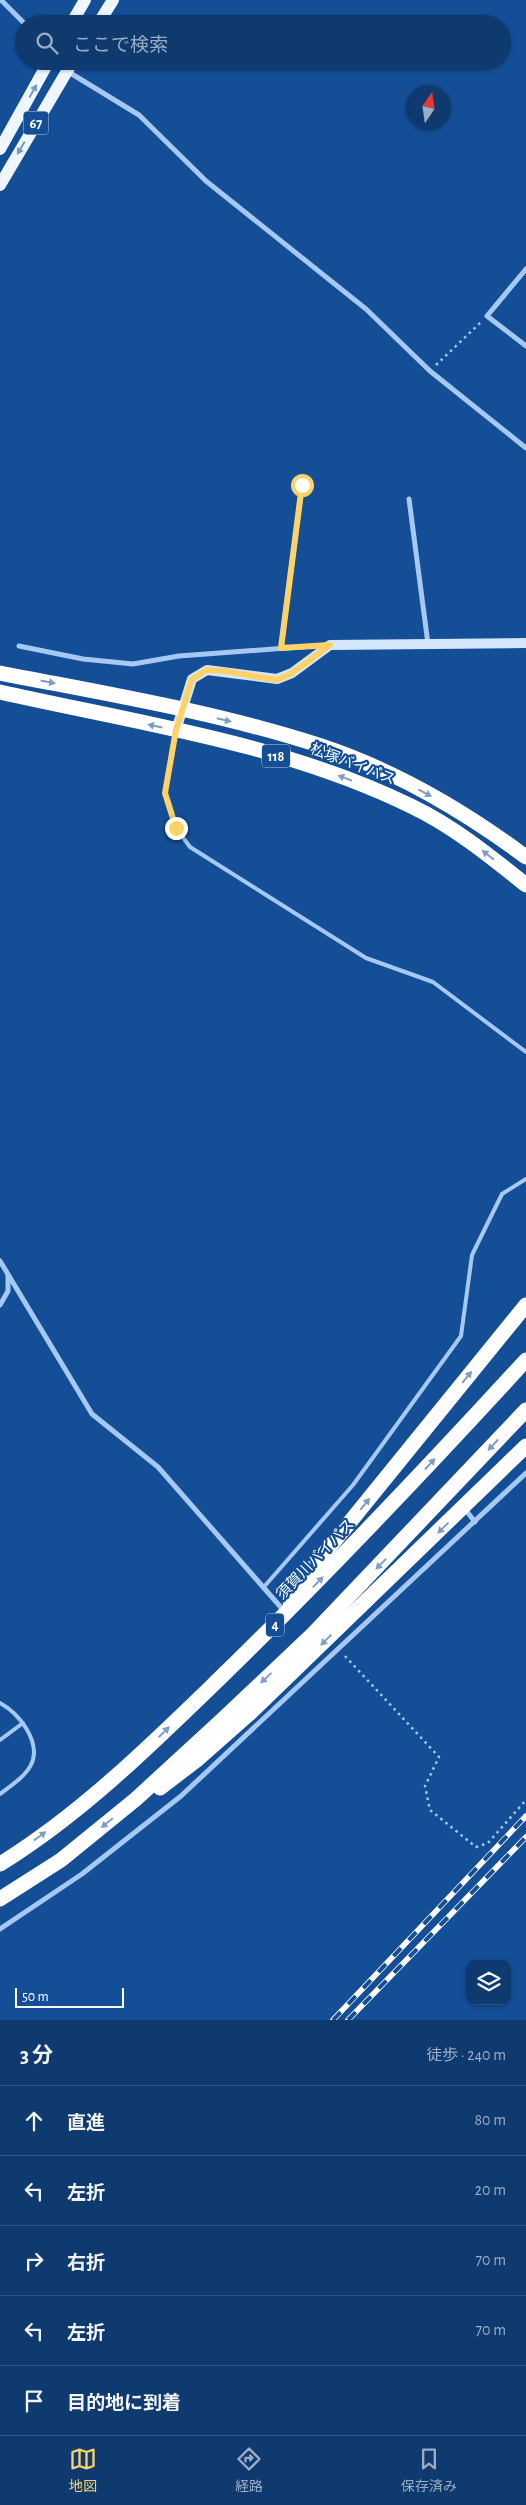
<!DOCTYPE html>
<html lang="ja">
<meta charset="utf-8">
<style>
:root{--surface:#0f3a70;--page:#184175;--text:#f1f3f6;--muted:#9badc3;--line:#2f5483;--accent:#ffd166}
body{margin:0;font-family:"Alegreya Sans","Noto Sans JP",sans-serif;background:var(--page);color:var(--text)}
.controls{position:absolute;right:15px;bottom:15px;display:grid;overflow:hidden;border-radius:10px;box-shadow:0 1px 4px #0004}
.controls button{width:45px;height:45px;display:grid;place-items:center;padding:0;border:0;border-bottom:1px solid var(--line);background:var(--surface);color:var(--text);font:25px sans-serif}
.compass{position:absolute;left:406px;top:85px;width:45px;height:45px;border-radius:50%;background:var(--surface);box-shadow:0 1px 4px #0004;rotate:13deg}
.scale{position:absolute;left:15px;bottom:12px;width:109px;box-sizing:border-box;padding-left:5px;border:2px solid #fff;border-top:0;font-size:14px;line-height:18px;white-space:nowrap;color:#fff;-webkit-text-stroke:4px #144e96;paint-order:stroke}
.stop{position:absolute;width:15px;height:15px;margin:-11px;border:4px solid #ffd166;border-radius:50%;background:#fff}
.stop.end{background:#ffd166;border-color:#fff;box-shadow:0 1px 5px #0008}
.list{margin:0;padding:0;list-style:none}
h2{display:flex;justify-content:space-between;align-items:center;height:65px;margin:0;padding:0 20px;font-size:21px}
h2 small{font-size:16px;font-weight:400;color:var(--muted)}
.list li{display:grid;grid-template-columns:32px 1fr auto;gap:15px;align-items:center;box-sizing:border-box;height:70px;padding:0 20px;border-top:1px solid var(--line)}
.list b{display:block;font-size:19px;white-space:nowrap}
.list em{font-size:16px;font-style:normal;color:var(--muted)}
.icon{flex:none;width:28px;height:28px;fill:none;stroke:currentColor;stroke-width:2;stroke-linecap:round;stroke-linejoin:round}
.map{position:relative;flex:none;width:526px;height:2020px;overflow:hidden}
.search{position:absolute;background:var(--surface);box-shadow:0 1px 4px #0004;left:15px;right:15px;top:15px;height:55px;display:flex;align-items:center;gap:12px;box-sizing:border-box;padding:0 18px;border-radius:28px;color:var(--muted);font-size:19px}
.sheet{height:415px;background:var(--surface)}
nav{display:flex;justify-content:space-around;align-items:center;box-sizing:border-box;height:70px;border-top:1px solid var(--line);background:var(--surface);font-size:14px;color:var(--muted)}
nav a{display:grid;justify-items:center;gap:2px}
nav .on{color:var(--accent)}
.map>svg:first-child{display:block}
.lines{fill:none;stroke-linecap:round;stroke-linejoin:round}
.path{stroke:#a5c9f2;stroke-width:2.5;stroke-dasharray:2.5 4;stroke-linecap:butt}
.lane{stroke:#a5c9f2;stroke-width:4}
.street{stroke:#a5c9f2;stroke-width:5}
.secondary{stroke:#d4e6fc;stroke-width:10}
.primary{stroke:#f0f6ff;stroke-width:12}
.highway{stroke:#fff;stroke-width:15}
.rail-casing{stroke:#fff;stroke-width:5.5}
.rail{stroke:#144e96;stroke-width:4;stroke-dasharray:11;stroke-linecap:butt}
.oneway{fill:#779ac5}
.oneway2{fill:#7e9ec5}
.route{stroke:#ffd166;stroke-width:6}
.labels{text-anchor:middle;stroke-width:4.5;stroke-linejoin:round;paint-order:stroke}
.shield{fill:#144e96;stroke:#b8cae0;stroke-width:1}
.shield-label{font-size:14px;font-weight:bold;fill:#fff}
.street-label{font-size:15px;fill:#fff;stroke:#144e96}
</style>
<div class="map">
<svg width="526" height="2020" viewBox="0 0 526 2020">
<rect width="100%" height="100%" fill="#144e96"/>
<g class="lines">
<!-- path -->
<g class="path">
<path d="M436,365l45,-43"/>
<path d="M345,1656l94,101 -14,29 5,24 46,37 12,-4 38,-43"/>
</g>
<!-- lane -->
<g class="lane">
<path d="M175,732l-10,61 11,35 14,19 176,111 67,24 93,70"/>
<path d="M263,1588l90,-103 108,-149 11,-81 30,-61 24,-15"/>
<path d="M0,1703c11,6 19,14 26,25 20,33 0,47 -26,66"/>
<path d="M0,1740l23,-17"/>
</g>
<!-- street -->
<g class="street">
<path d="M1,0l24,24"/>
<path d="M57,61l10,10 72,44 67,66 160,128 64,62 96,77"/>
<path d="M526,269l-39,47 39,30"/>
<path d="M409,499l19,145"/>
<path d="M19,646l64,13 50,5 46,-8 147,-11"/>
<path d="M281,648l21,-163"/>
<path d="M0,1261l92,153 66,53 127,145"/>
<path d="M0,1305l8,-14v-16"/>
<path d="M465,1509l10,13"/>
<path d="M0,1929l82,-55 99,-78 345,-323"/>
</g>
<!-- secondary -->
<path class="secondary" d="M176,730l16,-51 15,-9 70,9 15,-6 38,-28 196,-2"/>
<!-- primary -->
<g class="primary">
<path d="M71,24l14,-24"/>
<path d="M98,24l15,-24"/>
<path d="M0,149l49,-88"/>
<path d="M0,185l73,-124"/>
</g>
<!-- highway -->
<g class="highway">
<path d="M0,673c107,21 217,39 321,73 73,24 143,65 205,111"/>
<path d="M0,692c138,31 282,51 411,114 42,20 79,50 115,79"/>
<path d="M290,1606l8,-20 228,-281"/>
<path d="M160,1788l38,-29 51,-45 277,-268"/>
<path d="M0,1864c81,-50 151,-119 219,-185 106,-103 207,-210 307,-319"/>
<path d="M0,1899l61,-39 75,-61 87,-80 90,-85 213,-224"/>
</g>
<!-- rail casing -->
<g class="rail-casing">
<g id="rail">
<path d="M333,2020l193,-204"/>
<path d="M348,2020l178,-183"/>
</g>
</g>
<!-- rail -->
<use href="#rail" class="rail"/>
</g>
<!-- one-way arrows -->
<defs><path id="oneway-solid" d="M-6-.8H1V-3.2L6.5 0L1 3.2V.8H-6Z" transform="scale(1.25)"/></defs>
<g class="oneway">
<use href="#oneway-solid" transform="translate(33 91) rotate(-61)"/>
<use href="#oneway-solid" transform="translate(21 148) rotate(120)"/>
</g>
<g class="oneway2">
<use href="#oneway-solid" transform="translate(48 682) rotate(11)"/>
<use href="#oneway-solid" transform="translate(224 720) rotate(13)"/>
<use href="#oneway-solid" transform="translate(155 726) rotate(-168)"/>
<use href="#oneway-solid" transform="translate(345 778) rotate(-160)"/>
<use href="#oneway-solid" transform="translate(425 793) rotate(28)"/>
<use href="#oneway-solid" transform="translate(488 855) rotate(-142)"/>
<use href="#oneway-solid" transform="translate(467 1377) rotate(-51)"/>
<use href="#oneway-solid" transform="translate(493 1445) rotate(133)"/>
<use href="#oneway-solid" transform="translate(430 1464) rotate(-47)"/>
<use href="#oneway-solid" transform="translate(365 1504) rotate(-51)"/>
<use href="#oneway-solid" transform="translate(443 1528) rotate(136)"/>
<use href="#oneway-solid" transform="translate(381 1564) rotate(134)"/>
<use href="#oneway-solid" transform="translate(318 1582) rotate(-46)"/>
<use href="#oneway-solid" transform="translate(326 1640) rotate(136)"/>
<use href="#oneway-solid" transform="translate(266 1678) rotate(137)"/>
<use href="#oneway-solid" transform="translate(164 1732) rotate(-44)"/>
<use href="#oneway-solid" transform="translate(107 1823) rotate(141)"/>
<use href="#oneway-solid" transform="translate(40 1836) rotate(-36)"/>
</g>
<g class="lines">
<!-- route -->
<path class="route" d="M176,828l-11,-35 11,-63 16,-51 15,-9 17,1 53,9 15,-7 38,-28 -49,3 21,-163"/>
</g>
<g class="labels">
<!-- shield labels -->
<g class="shield">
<rect x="23.5" y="111.5" width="25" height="23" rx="4"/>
<rect x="262" y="744.5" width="28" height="23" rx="4"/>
<rect x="266" y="1613.5" width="18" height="23" rx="4"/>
</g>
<g class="shield-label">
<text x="36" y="128">67</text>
<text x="276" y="761">118</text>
<text x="275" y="1630">4</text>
</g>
<!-- street labels -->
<g class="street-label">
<text transform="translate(353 764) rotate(21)" y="5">松塚バイパス</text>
<text transform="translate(315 1559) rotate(-46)" y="5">須賀川バイパス</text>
</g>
</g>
</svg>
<div class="controls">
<button><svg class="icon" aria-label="layers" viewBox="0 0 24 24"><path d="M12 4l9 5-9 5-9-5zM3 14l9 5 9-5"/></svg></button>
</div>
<svg class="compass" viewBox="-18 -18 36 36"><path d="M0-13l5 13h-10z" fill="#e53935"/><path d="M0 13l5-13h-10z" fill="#9badc3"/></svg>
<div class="scale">50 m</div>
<div class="stop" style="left:302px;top:485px"></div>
<div class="stop end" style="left:176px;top:828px"></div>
<div class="search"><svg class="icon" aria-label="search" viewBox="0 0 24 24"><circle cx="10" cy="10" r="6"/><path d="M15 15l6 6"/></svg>ここで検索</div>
</div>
<section class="sheet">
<h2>3 分<small>徒歩 · 240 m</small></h2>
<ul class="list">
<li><svg class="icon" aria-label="ahead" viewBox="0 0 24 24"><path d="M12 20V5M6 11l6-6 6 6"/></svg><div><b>直進</b></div><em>80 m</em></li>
<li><svg class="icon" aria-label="left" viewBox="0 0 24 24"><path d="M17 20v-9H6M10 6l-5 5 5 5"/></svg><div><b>左折</b></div><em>20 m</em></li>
<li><svg class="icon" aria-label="right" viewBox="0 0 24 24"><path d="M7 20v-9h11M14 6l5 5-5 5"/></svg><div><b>右折</b></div><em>70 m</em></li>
<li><svg class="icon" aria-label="left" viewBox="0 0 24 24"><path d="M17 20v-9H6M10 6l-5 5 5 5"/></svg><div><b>左折</b></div><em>70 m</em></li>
<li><svg class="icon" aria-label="arrive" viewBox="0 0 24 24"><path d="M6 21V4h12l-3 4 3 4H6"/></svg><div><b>目的地に到着</b></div></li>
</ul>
</section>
<nav>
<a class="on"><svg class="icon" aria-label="map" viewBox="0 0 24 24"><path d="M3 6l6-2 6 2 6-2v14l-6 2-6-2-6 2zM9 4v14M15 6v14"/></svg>地図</a>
<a><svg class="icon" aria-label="directions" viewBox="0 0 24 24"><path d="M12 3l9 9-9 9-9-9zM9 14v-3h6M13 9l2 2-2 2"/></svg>経路</a>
<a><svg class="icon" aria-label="saved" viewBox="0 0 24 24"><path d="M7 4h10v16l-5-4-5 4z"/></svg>保存済み</a>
</nav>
